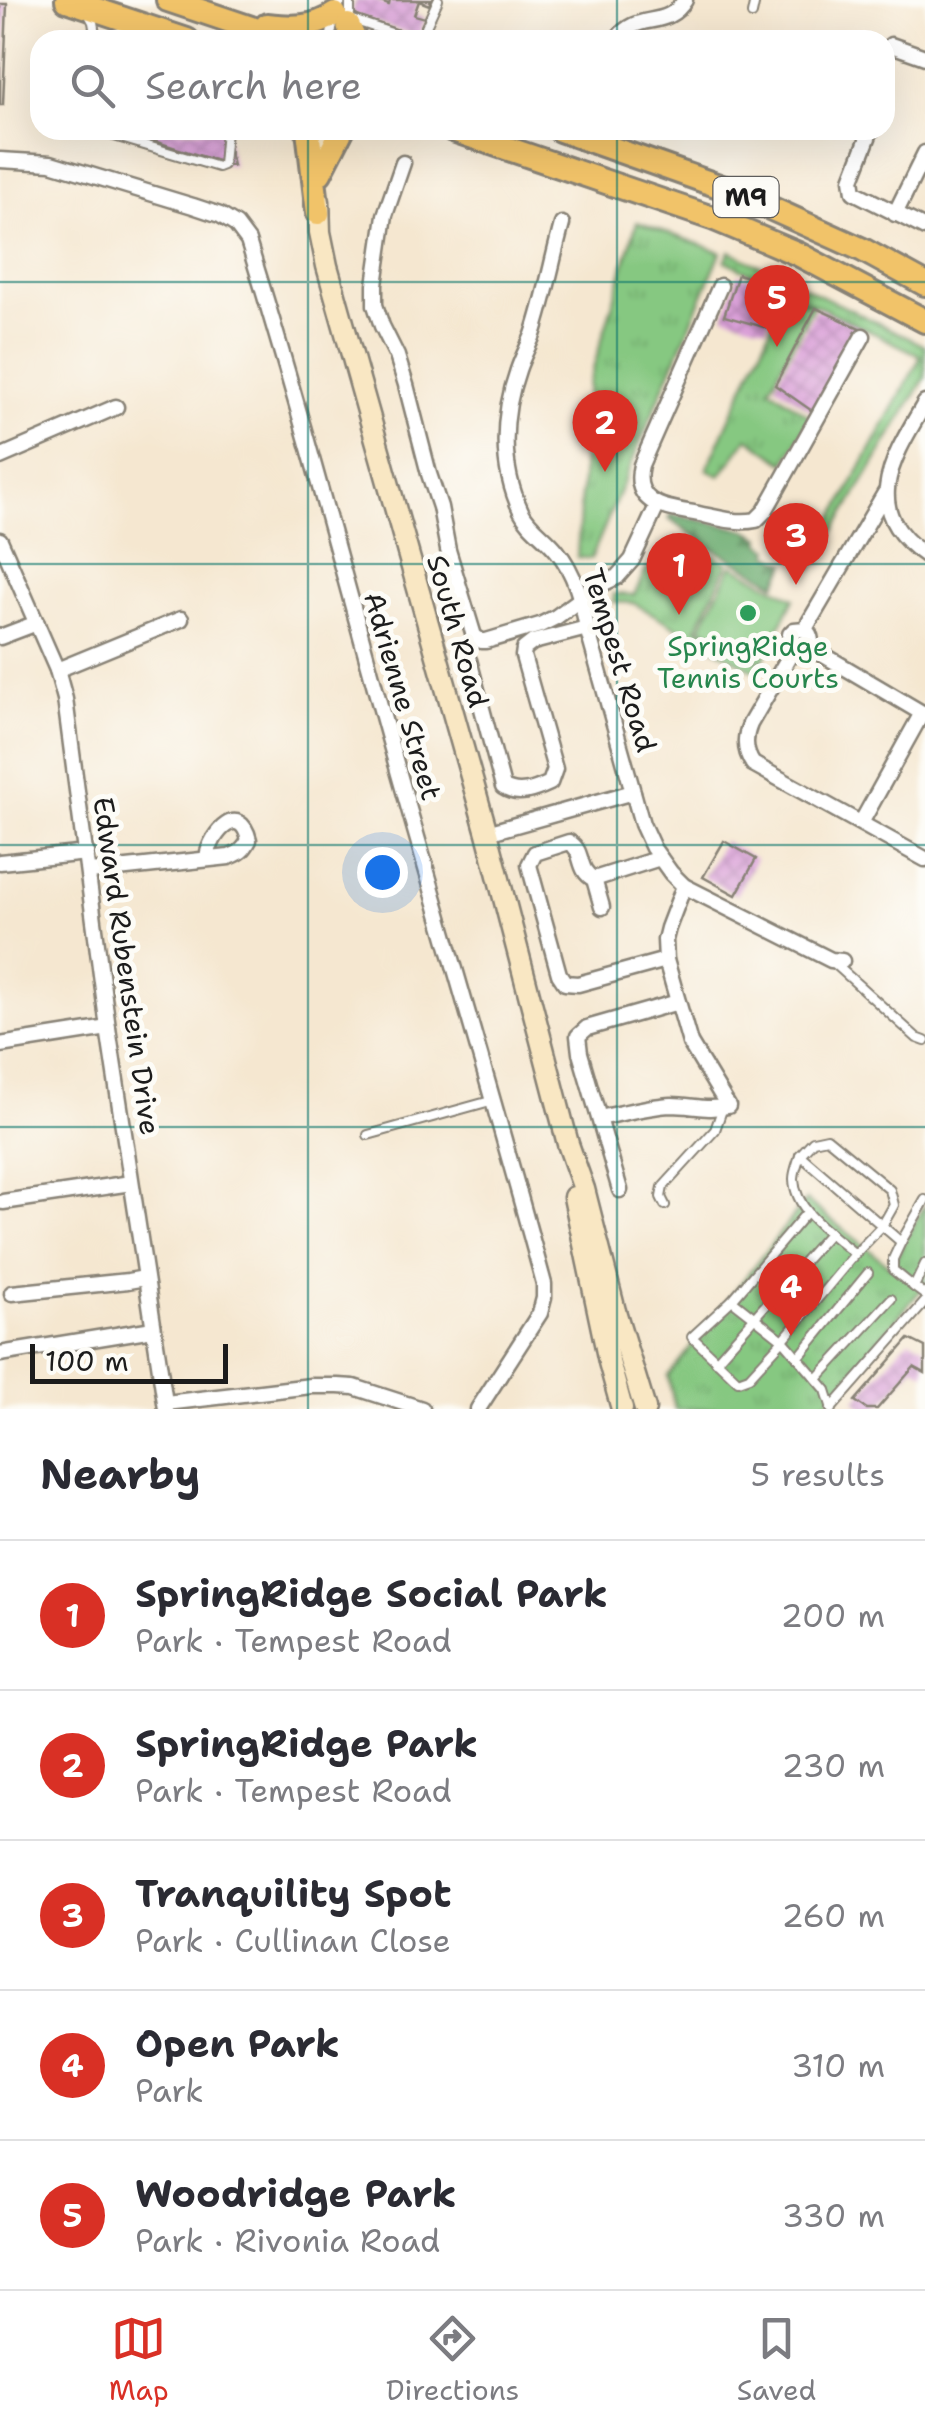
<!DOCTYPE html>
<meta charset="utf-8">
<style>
:root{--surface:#fff;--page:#f2f2f3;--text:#2b2b33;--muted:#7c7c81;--line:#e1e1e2;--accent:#d93025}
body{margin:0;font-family:"Shantell Sans",sans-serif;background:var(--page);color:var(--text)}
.scale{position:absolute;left:30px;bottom:25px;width:198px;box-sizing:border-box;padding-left:10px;border:5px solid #1c1c1c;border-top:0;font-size:28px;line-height:35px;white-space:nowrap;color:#1c1c1c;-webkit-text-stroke:8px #fdfcf7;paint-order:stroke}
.you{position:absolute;left:382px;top:872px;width:35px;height:35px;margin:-25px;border:8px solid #fff;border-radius:50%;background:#1a73e8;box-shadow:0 0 0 15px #1a73e833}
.badge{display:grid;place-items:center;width:65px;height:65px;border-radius:50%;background:var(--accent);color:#fff;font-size:32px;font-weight:700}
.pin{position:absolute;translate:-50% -82px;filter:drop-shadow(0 2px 5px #0008)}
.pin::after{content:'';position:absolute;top:52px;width:35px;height:30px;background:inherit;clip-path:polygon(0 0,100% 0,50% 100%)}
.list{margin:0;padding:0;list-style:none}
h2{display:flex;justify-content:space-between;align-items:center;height:130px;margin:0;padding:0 40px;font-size:42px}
h2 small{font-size:32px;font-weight:400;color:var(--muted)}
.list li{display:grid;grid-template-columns:65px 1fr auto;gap:30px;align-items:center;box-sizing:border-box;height:150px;padding:0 40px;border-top:2px solid var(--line)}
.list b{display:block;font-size:38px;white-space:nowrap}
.list p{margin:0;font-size:32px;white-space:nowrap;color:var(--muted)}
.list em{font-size:32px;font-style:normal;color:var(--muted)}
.icon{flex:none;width:55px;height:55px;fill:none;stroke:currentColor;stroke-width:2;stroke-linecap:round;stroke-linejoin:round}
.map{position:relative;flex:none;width:925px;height:1409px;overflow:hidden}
.search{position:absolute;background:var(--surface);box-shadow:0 10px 40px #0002;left:30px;right:30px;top:30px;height:110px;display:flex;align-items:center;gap:25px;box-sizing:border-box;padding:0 35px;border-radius:30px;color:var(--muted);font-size:38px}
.sheet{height:880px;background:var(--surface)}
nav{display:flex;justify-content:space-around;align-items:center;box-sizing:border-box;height:140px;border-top:2px solid var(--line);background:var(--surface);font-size:28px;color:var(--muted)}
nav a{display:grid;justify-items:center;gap:5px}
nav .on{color:var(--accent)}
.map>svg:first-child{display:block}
.grass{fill:url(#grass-tufts);stroke:#51724e;stroke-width:2.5}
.forest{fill:url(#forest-firs);stroke:#446446;stroke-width:2.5}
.pitch{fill:#86c881;stroke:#51724e;stroke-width:2.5}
.building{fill:url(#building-cross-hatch)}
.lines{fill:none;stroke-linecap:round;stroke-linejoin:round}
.lane-casing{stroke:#888276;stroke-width:12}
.street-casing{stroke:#888276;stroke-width:19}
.secondary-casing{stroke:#888276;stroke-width:25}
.primary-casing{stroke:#888276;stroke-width:28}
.lane{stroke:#fff;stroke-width:8}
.street{stroke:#fff;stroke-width:14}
.secondary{stroke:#f9e7c3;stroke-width:20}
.primary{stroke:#f1c369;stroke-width:22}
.grid{fill:none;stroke:#0f766e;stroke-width:2.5;stroke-opacity:0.55}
.leisure-dot{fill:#2e9e5b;stroke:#fdfcf7;stroke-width:4}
.labels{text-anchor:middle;stroke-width:10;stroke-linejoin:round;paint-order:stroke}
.shield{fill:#fdfcf7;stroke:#605f5e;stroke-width:2.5}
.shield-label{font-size:25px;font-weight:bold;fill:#1c1c1c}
.street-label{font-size:28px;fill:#1c1c1c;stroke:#fdfcf7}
.leisure-label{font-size:28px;fill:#27864d;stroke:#fdfcf7}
</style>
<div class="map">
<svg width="925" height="1409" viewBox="0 0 925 1409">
<defs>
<pattern id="grass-tufts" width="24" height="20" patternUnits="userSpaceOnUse" patternTransform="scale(2.5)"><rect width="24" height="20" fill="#86c881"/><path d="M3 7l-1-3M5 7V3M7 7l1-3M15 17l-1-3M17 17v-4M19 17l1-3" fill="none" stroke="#73ab6f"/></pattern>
<pattern id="forest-firs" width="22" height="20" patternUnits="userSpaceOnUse" patternTransform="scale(2.5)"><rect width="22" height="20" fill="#6cac6f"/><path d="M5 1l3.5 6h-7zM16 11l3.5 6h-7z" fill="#588b5a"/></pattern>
<pattern id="building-cross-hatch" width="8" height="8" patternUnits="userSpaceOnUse" patternTransform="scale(2.5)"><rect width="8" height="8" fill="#daa0d8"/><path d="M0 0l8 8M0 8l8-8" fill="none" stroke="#ba89b9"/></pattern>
</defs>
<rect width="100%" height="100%" fill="#fdfcf7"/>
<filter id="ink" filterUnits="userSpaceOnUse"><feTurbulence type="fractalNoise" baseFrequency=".01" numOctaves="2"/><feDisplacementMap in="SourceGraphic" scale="20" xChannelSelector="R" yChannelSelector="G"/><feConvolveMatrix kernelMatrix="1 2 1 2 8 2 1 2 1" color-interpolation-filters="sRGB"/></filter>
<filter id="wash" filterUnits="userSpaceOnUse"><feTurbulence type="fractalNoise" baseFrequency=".0048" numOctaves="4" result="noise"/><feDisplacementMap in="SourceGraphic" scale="40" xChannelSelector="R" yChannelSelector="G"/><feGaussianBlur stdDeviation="2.25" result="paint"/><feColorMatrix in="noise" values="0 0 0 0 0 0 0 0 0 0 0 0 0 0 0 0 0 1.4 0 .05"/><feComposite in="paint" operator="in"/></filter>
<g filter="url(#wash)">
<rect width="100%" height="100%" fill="#f5e7d0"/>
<!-- grass -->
<g class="grass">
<path d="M637,222l84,30 -130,307 -14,-2 11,-171z"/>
<path d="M730,251l195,95v32l-113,191 -4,-3 113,-210 -196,-95z"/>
<path d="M786,294l27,12 -43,82 41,29 -26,46 -37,-25 -28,38 -13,-7z"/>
<path d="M701,549l27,14 -31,65 64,36 -4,8 -124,-69 -20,-1 1,-8 20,1 13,-27 39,18z"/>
<path d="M806,1200l85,67 34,-63v81l-104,124h-146l-7,-33z"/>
</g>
<!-- forest -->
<path class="forest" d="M671,514l76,16 15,8 -1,5 9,6 -1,5 18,9 -11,21 -71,-40 -36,-26z"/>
<!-- pitch -->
<path class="pitch" d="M732,565l62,33 -31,63 -62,-34z"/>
<g id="blocks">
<!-- building -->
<g class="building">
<path d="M356,0h19l14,5 1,-5h41l-2,5 -10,-4 -5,14 11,3 -6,19 -68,-23z"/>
<path d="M0,4h7l-4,101h-3z"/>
<path d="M122,130h103l8,36 -111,-35z"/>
<path d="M738,274l40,14 -11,40 -43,-12z"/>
<path d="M816,308l46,21 -47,84 -40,-28z"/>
<path d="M724,841l32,18 -20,36 -33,-18z"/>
<path d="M909,1339l16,8v26l-11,-6 -37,42h-10l-12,-8z"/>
</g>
</g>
</g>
<g filter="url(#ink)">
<use href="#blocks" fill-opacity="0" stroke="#888276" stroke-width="2.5"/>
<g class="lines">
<!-- lane casing -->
<g class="lane-casing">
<g id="lane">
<path d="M87,11l6,11 3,18"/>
<path d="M752,14l3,-14"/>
<path d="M350,19l62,21"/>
<path d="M105,40l12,-7 16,-2"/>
<path d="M330,40l5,-26 7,-14"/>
<path d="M341,40l9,-21v-19"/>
<path d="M420,40l18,-40"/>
<path d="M40,101v8"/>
<path d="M94,130l124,37 5,-2 3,-35"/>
<path d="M834,963l83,75 8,3"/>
<path d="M368,1135l126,-35"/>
<path d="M800,1155l13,-14 14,-3 63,52 4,15 -12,21 -27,28"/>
<path d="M665,1205l-4,-8 2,-10 52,-57 8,-23"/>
<path d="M807,1212l-75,88 51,40 72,-86c-22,-19 -60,-42 -61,-75 0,-8 4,-16 6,-24l101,87"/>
<path d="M925,1264l-11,23 11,8"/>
<path d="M914,1287l-21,-17v-11l8,-17 24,-42"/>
<path d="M732,1300l-40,37 46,44 11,-4 34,-37 43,50 6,19"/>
<path d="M798,1358l70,-85"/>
<path d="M716,1361l114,-129"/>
<path d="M817,1379l74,-80"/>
<path d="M831,1409l94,-107"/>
</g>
</g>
<!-- street casing -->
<g class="street-casing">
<g id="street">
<path d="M616,40c21,-30 50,-9 69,-40"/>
<path d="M891,45l34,12"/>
<path d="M871,130l-19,49 2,13 71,36"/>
<path d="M0,160l51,3 142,43 27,9 16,10 12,16c55,176 101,355 151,533 48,170 99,339 145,510v14l-4,15 -62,96"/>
<path d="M403,163l-18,52 -10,70v20l7,21 15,30 9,29 23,89 11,33 8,43 26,86 7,5h5l54,-16 16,-8 44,-32 17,-8 15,-17 25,-54"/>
<path d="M895,214l30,-61"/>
<path d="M562,224c-10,37 -17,75 -29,111 -5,12 -11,23 -15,35 -16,45 -18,97 3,141 8,16 25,26 36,40 18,22 25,50 30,77l55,196 11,24 18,25 13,13 147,74 11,1"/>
<path d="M720,286l-79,179c-10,42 28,43 58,49 19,4 38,10 57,6l9,-9 98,-175"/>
<path d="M925,403c-32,55 -67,106 0,152"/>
<path d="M0,457l116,-50"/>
<path d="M0,540l57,130 8,29 43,329 58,381"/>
<path d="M805,629c15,14 -2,32 -15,16v-11l4,-4 11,-1 80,-136"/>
<path d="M0,637l37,-14"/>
<path d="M810,647l112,66"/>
<path d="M793,650l-43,74c-6,14 -6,27 3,40l172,95"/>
<path d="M469,660l34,127c15,10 32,3 47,-4l5,-14 -32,-113 1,-7 9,-7 54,-14"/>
<path d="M57,670l124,-51"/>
<path d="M861,823l61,-110h3"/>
<path d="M487,833l146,-41"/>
<path d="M660,858l-66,21c-18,-9 -9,-28 -25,-37l-34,11 -6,12 30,109 6,9 13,1 88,-24"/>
<path d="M0,862l87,-9"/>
<path d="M90,872l139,-15c11,-4 15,-7 20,-17 -9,-38 -38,-8 -42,17"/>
<path d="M594,879l8,28"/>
<path d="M0,1045l108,-17"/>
<path d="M600,1118c23,-5 47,-12 72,-13 21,0 34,6 56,1l-38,-63 -24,-83 -1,-20 3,-12 16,-42"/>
<path d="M620,1190l-40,-137 -2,-17 9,-8 91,-26"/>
<path d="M3,1202l128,-19"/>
<path d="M12,1293l116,-12 17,-3"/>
<path d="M0,1354l153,-25"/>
<path d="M166,1403l145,-17h27l16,1 68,22"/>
</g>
</g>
<!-- secondary casing -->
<g class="secondary-casing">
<g id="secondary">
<path d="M321,167l3,-37"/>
<path d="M319,201l1,31 7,34 160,567 81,311 16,45 31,122 30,98"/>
<path d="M574,1197l35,165 13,47"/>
</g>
</g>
<!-- primary casing -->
<g class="primary-casing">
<g id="primary">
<path d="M67,0l120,40"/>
<path d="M168,0l119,40"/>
<path d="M267,25c25,3 46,4 68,-11"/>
<path d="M348,25l7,15"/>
<path d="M308,130l10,83"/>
<path d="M453,130l262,89 83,35 127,67"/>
<path d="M560,130l170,60 133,60 62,34"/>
<path d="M320,173l22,-43"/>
</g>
</g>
<!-- lane -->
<use href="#lane" class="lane"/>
<!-- street -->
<use href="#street" class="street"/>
<!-- secondary -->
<use href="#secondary" class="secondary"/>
<!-- primary -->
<use href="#primary" class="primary"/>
</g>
</g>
<!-- grid -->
<path class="grid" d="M308,0v40M617,0v40M308,130v1279M617,130v1279M0,282h925M0,564h925M0,845h925M0,1127h925"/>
<!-- markers -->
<circle class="leisure-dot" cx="748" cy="613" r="10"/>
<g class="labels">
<!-- shield labels -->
<rect class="shield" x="713.5" y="177" width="65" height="40" rx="8"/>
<g class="shield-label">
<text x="746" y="206">M9</text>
</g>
<!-- street labels -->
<g class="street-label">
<text transform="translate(458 631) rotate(74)" y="10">South Road</text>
<text transform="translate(620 660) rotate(73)" y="10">Tempest Road</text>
<text transform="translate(403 696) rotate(74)" y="10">Adrienne Street</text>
<text transform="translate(127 966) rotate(82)" y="10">Edward Rubenstein Drive</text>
</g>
<!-- leisure labels -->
<g class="leisure-label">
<text x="748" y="656">SpringRidge<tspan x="748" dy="32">Tennis Courts</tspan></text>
</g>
</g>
</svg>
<div class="scale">100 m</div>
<div class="you"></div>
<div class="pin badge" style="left:679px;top:615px">1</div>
<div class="pin badge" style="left:605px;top:472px">2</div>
<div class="pin badge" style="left:796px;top:585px">3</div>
<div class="pin badge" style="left:791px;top:1336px">4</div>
<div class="pin badge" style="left:777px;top:347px">5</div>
<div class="search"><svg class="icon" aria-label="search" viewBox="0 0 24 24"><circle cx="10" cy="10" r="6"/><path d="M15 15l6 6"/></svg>Search here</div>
</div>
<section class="sheet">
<h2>Nearby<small>5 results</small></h2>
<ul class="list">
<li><span class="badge">1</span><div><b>SpringRidge Social Park</b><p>Park · Tempest Road</p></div><em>200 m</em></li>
<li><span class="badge">2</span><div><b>SpringRidge Park</b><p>Park · Tempest Road</p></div><em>230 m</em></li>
<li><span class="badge">3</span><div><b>Tranquility Spot</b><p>Park · Cullinan Close</p></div><em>260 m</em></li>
<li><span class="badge">4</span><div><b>Open Park</b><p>Park</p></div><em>310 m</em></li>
<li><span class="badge">5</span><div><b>Woodridge Park</b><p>Park · Rivonia Road</p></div><em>330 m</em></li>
</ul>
</section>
<nav>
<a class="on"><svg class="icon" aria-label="map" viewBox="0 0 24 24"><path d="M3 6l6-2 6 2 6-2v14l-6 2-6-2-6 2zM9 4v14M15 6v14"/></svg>Map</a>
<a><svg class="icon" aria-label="directions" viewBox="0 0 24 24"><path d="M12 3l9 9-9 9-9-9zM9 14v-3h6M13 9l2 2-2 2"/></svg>Directions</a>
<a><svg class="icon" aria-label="saved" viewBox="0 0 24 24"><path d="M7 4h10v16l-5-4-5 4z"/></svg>Saved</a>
</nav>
